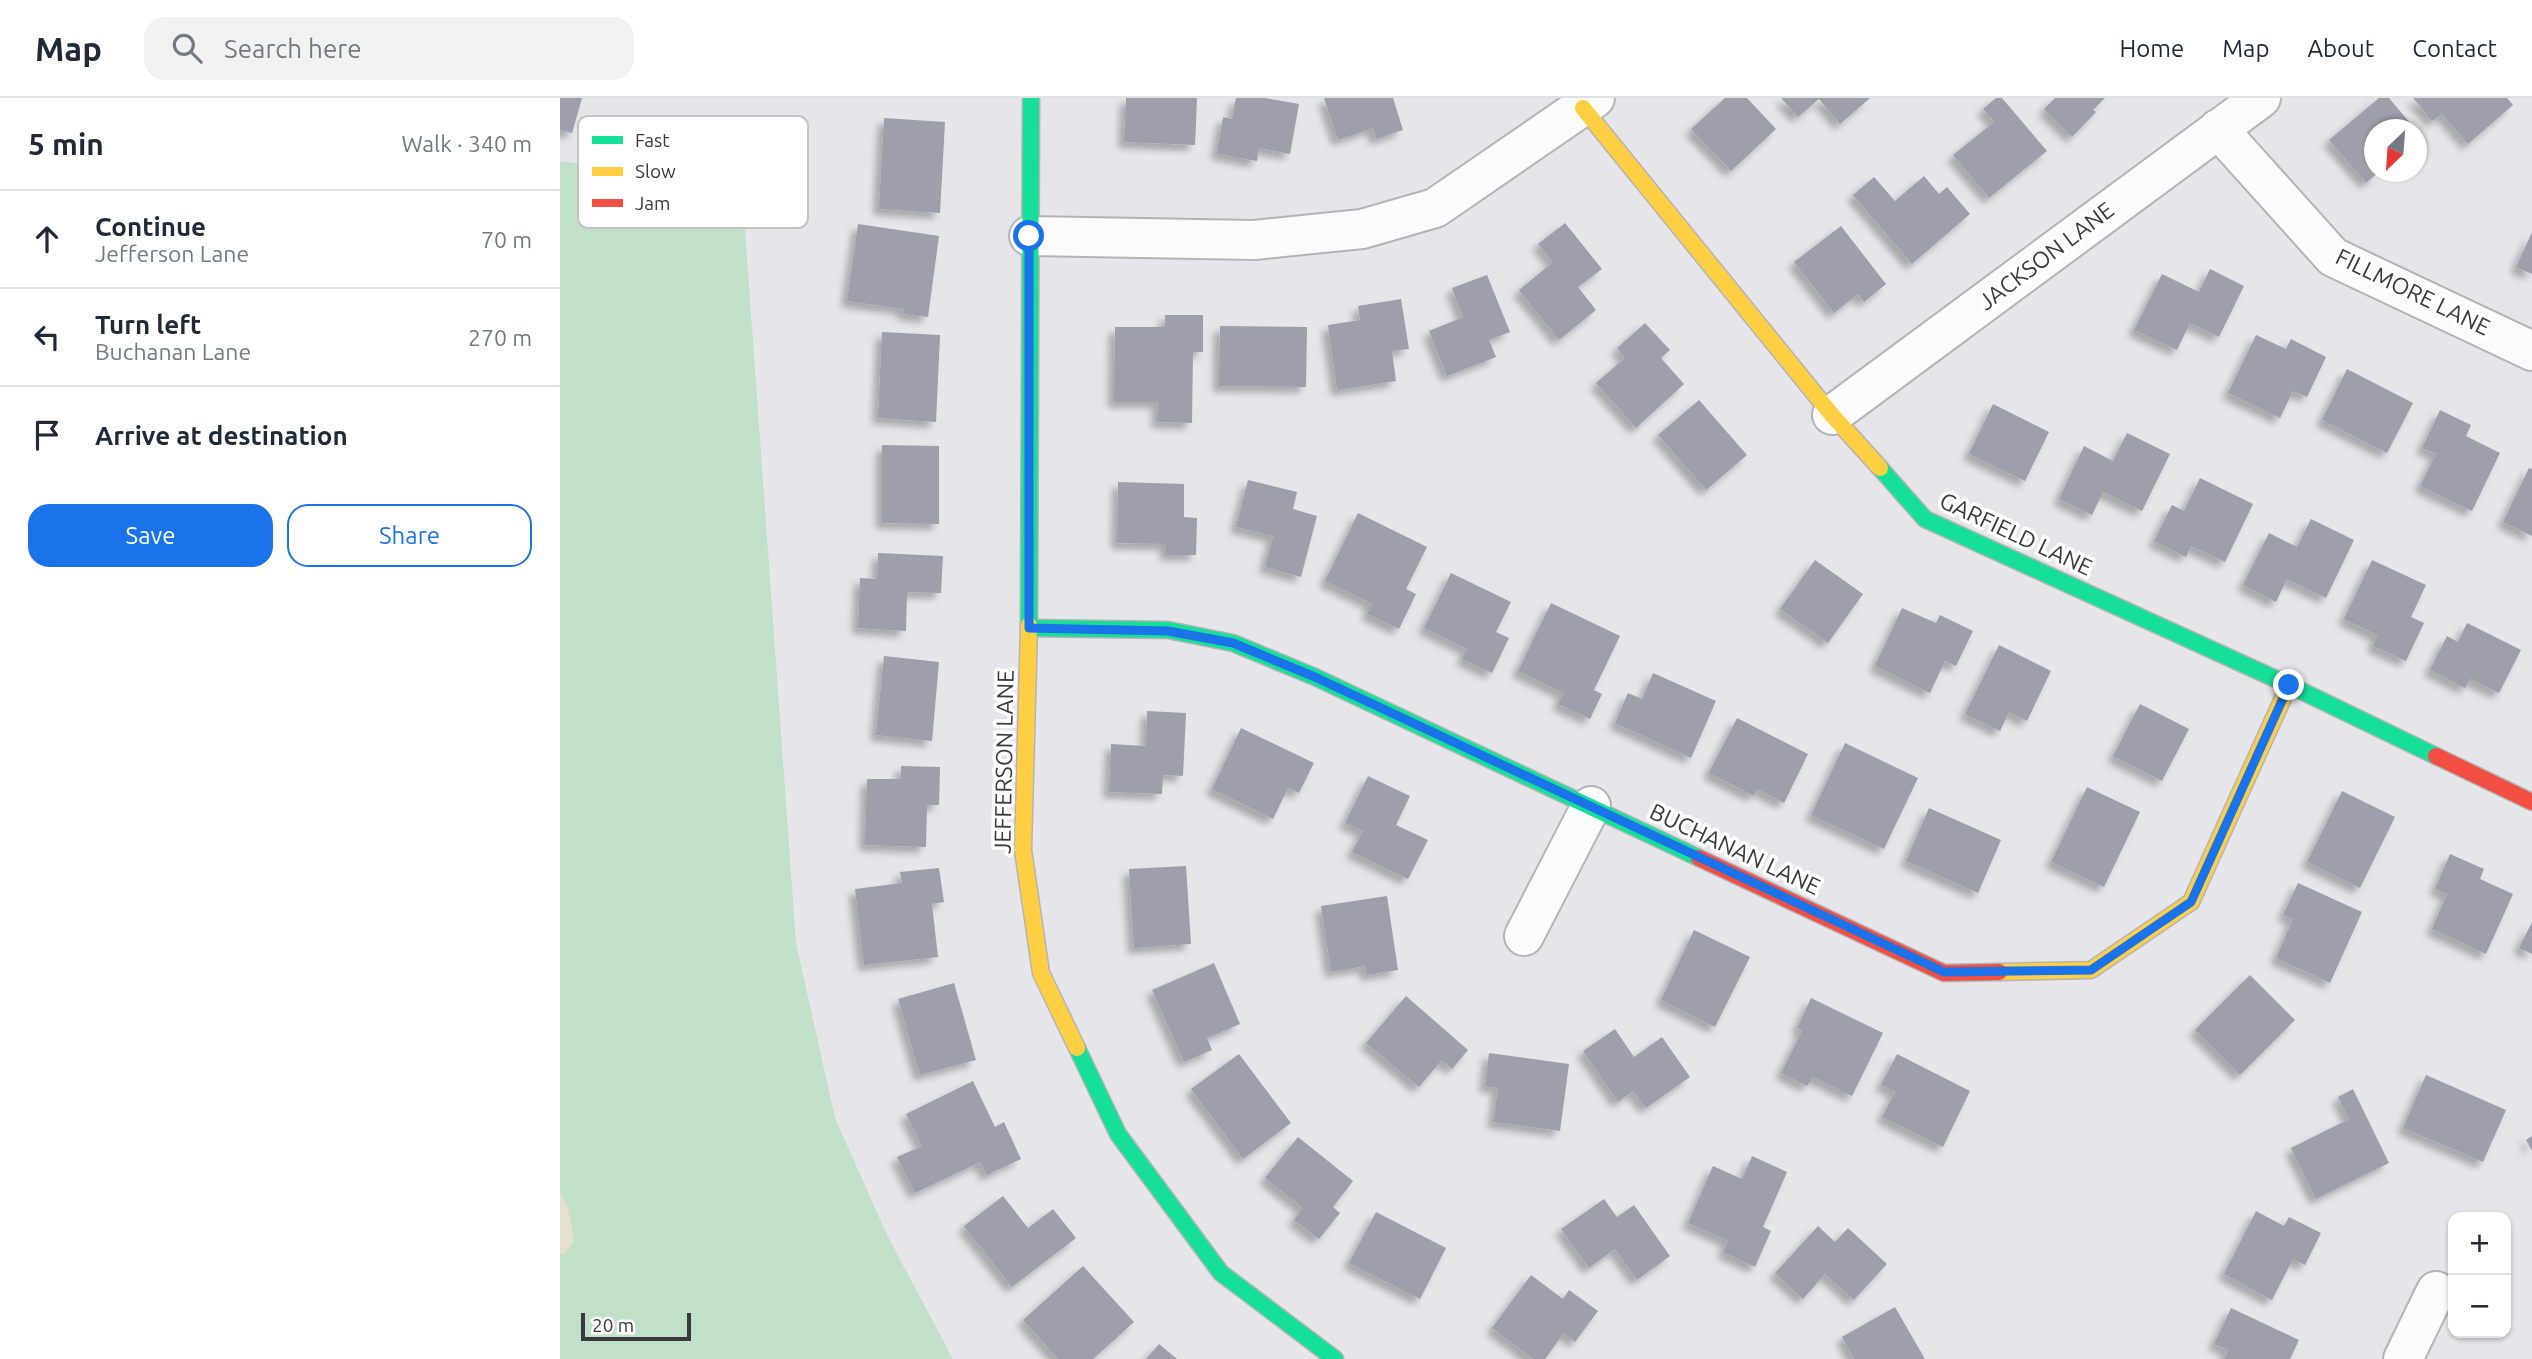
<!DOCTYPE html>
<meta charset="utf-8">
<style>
:root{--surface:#fff;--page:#f2f2f3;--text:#1f2937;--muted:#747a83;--line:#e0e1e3;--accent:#1a73e8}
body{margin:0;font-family:Ubuntu,sans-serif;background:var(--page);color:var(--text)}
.controls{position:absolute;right:21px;bottom:21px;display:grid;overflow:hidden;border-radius:14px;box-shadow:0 2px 5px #0004}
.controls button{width:63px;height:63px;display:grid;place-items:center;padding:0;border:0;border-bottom:2px solid var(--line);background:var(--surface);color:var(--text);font:35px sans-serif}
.compass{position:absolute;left:1804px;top:21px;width:63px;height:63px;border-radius:50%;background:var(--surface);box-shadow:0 2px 5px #0004;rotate:205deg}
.scale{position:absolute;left:21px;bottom:18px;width:110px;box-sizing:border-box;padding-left:7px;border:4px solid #3a3a3d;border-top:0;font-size:19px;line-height:24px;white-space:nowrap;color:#3a3a3d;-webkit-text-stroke:5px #fff;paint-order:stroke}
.stop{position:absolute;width:21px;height:21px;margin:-16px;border:5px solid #1a73e8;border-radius:50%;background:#fff}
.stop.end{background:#1a73e8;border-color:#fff;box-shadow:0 2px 7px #0008}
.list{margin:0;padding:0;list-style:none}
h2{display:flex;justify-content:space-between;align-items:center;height:91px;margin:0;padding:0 28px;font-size:30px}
h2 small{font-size:23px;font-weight:400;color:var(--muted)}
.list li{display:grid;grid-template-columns:46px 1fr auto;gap:21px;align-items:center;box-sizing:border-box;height:98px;padding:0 28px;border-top:2px solid var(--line)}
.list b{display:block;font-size:26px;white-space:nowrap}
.list p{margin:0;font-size:23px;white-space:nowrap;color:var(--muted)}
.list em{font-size:23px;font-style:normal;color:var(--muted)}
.actions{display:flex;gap:14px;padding:21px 28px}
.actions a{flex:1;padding:16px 0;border:2px solid var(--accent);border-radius:21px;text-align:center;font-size:24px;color:var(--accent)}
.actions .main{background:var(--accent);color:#fff}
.icon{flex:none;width:38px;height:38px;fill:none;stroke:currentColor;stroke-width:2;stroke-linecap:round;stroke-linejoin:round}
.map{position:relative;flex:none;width:1972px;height:1261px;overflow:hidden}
header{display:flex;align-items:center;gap:42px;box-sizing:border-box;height:98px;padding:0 35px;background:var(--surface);border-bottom:2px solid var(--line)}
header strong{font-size:33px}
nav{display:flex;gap:38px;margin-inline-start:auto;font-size:24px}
.search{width:490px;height:63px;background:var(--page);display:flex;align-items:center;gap:18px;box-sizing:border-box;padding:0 24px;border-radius:21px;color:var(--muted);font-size:26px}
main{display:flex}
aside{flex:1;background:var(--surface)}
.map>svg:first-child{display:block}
.green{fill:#c0e0c8}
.sand{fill:#e5e0cd}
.building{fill:#9f9eab;filter:url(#shadow)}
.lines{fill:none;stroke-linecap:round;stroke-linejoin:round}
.street-casing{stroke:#b4b4b7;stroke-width:42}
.fast-casing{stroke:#b4b4b7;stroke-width:19}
.slow-casing{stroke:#b4b4b7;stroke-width:19}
.jam-casing{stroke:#b4b4b7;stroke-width:19}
.street{stroke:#fbfbfc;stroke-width:38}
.fast{stroke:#16e098;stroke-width:16}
.slow{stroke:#ffcf43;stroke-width:16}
.jam{stroke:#f24e42;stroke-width:16}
.route{stroke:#1a73e8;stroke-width:9}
.labels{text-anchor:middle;stroke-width:7;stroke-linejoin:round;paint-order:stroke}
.street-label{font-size:23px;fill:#3a3a3d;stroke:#fff}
.key{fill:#fff;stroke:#c4c4c5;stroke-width:2}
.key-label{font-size:19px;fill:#3a3a3d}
</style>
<header>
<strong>Map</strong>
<div class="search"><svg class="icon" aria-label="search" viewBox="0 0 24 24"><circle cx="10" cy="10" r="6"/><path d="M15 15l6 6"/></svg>Search here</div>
<nav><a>Home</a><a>Map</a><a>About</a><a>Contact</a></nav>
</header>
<main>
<aside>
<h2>5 min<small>Walk · 340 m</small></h2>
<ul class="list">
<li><svg class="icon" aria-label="ahead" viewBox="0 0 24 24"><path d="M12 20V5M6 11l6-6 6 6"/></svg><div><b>Continue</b><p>Jefferson Lane</p></div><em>70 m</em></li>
<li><svg class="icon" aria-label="left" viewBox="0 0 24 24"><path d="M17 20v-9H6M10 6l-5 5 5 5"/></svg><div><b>Turn left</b><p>Buchanan Lane</p></div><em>270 m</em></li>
<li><svg class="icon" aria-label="arrive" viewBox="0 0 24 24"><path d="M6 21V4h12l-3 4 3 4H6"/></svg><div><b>Arrive at destination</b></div></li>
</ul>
<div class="actions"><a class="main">Save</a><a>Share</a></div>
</aside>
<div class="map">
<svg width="1972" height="1261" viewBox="0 0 1972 1261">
<defs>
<filter id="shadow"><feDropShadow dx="-6" dy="6" stdDeviation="3.5" flood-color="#0004"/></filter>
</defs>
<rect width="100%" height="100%" fill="#e5e5ea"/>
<!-- green -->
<path class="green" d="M0,63l182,27 54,755 39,175 52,117 66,124h-393z"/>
<!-- sand -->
<path class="sand" d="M0,1093l8,17 6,32 -9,13 -5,1z"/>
<!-- building -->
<g class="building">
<path d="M0,0h22l-10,35 -12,-3z"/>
<path d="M566,0h71l-2,47 -71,-3z"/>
<path d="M676,0h29l34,6 -9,50 -31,-6 -2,13 -40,-7 6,-37 9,2z"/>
<path d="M764,0h69l10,32 -27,9 -3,-11 -35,12z"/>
<path d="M1165,0h22l29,31 -45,42 -40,-42z"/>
<path d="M1221,0h89l-30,26 -21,-25 -21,18z"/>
<path d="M1436,0h6l45,53 -58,47 -36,-43 41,-33 -11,-13z"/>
<path d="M1495,0h50l-12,12 3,2 -24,25 -28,-28z"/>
<path d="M1819,0h10l27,32h-42v42h5l-13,11 -37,-43z"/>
<path d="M1853,0h94l6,7 -45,39 -26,-30 -10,7z"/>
<path d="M324,20l61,4 -5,91 -61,-4z"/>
<path d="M1364,78l15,18 8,-7 23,27 -58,50 -59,-69 21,-18 21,24z"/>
<path d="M1005,125l37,46 -24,18 18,23 -37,30 -40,-50 34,-28 -15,-18z"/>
<path d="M298,126l81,12 -11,81 -25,-3 1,-5 -57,-8z"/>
<path d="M1281,128l45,58 -22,18 -6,-8 -24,19 -40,-51z"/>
<path d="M1972,134v42l-16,-7z"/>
<path d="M1650,171l34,17 -25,51 -29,-14 -13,27 -43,-20 28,-56 37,18z"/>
<path d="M927,177l23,57 -21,8 7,17 -49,19 -18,-45 34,-14 -11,-29z"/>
<path d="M841,201l8,50 -17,2 4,30 -59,9 -9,-65 32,-5 -2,-14z"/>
<path d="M605,217h38v37h-10l-1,71 -35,-1 1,-20h-44l1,-75h50z"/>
<path d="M1085,225l25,27 -9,8 23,26 -48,44 -40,-45 29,-25 -8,-10z"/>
<path d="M660,228l87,1 -1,60 -87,-1z"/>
<path d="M322,234l58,3 -4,87 -58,-4z"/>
<path d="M1696,237l30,14 5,-10 35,18 -19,40 -14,-6 -13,27 -52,-25z"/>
<path d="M1787,271l66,34 -26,50 -65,-33z"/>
<path d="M1139,302l48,55 -41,35 -48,-55z"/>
<path d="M1433,306l56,28 -24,49 -56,-27z"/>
<path d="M1880,312l31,15 -5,11 34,17 -28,58 -52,-25 16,-32 -14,-6z"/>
<path d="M1567,335l43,21 -28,57 -39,-19 -11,23 -33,-16 25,-53 29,15z"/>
<path d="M322,347l57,1v78l-57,-1z"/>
<path d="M1969,370l3,1v67l-29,-14z"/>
<path d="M1640,380l53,26 -28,58 -34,-16 -5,11 -32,-16 18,-36 12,6z"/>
<path d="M688,382l49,12 -4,17 24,7 -16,61 -36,-10 8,-31 -37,-9z"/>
<path d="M558,384l66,2v33l13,1 -1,37h-30v-11l-49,-1z"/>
<path d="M798,415l69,34 -21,42 10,5 -17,35 -32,-15 5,-10 -47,-23z"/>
<path d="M1751,421l43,21 -28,58 -39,-19 -11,23 -33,-17 26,-52 28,14z"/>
<path d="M318,455l65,3 -2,37 -34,-1 -1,39 -48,-3 2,-50 17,1z"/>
<path d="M1255,462l48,34 -35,49 -48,-34z"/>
<path d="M1812,462l54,25 -15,32 13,6 -18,38 -33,-15 4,-11 -33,-16z"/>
<path d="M891,475l60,29 -15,30 13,6 -17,35 -30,-14 5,-10 -43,-21z"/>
<path d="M991,505l69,33 -26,54 8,4 -12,25 -32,-15 6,-11 -46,-22z"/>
<path d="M1342,510l34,15 4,-8 33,16 -17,35 -11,-5 -15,32 -55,-27z"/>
<path d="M1907,525l54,27 -22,43 -29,-14 -5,9 -35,-18 17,-34 11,6z"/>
<path d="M1439,547l52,26 -24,50 -18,-9 -9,19 -35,-17z"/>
<path d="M324,558l55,6 -7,79 -56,-6z"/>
<path d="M1093,575l63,28 -25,57 -76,-35 13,-30 14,6z"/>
<path d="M1580,606l49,25 -27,52 -49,-25z"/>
<path d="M587,613l39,2 -3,63 -20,-1 -1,19 -53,-2 2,-48 35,2z"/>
<path d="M1177,620l71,36 -24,49 -27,-14 -3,7 -45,-23z"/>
<path d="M681,630l73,35 -15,30 -11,-5 -15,31 -61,-30z"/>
<path d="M1285,645l73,35 -34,71 -73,-34z"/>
<path d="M341,668l39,1 -1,38h-12l-1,42 -61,-2 2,-66h34z"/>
<path d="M808,678l42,20 -14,29 32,15 -20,39 -56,-27 11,-21 -18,-8z"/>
<path d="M1527,689l53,25 -36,75 -53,-25z"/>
<path d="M1782,693l53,26 -35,71 -53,-26z"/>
<path d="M1369,710l72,32 -23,53 -72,-32z"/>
<path d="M1890,756l34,15 -4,10 33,15 -27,60 -54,-25 15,-35 -12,-5z"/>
<path d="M626,768l5,78 -57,4 -5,-79z"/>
<path d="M379,770l5,34 -12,2 6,53 -74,8 -9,-76 47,-6 -2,-11z"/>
<path d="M1738,785l64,29 -32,71 -54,-25 17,-39 -10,-4z"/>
<path d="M827,798l11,74 -32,5 -1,-9 -34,6 -10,-66z"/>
<path d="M1972,824v32l-13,-6z"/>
<path d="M1134,832l56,27 -35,70 -54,-27z"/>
<path d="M654,865l26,61 -33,14 5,12 -28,12 -32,-72z"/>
<path d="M1690,877l45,45 -55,55 -45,-45z"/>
<path d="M394,885l22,77 -56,15 -22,-76z"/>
<path d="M846,898l62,54 -16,19 -10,-9 -23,27 -53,-44z"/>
<path d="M1251,900l72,35 -31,63 -39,-19 -6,9 -26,-13 21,-42 -5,-3z"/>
<path d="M1055,931l19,28 28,-20 28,40 -44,31 -13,-17 -15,11 -35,-51z"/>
<path d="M929,955l80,11 -9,67 -67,-9 5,-34 -13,-2z"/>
<path d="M679,956l52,69 -48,36 -52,-70z"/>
<path d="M1337,956l73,37 -27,56 -61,-30 13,-25 -14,-7z"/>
<path d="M1866,977l80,35 -23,52 -80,-34z"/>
<path d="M413,983l22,46 9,-5 17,37 -34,16 -7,-13 -65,31 -18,-36 25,-11 -16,-32z"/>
<path d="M1793,991l36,74 -73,36 -25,-51 58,-29 -11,-22z"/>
<path d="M1972,1038v15l-6,-11z"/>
<path d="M738,1039l55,44 -20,26 7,6 -21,26 -25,-19 9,-12 -38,-30z"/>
<path d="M1192,1058l35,16 -24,55 8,4 -16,36 -32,-15 5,-11 -40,-18 25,-57 29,13z"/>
<path d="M443,1098l25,32 25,-19 23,29 -64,49 -48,-61z"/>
<path d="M1044,1101l13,18 17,-12 36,51 -33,24 -22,-31 -26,19 -28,-39z"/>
<path d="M1696,1113l28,15 5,-9 32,16 -16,32 -12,-6 -21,41 -48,-26z"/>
<path d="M816,1114l70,36 -26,51 -71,-36z"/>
<path d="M1258,1128l17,16 13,-14 39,36 -33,36 -29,-26 -22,25 -28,-26z"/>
<path d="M523,1168l51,56 -41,37h-35l-35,-39z"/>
<path d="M971,1177l32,24 6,-9 29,21 -23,31 -11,-9 -19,26h-12l-41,-31z"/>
<path d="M1335,1209l30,52h-71l-12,-22z"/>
<path d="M1671,1210l68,32 -9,19h-66l4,-9 -14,-6z"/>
<path d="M599,1246l18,15h-31z"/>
</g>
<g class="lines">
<!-- street casing -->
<g class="street-casing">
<g id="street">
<path d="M1658,31l115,128 199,94"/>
<path d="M469,138l225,4 108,-11 73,-21 160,-110"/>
<path d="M1272,317l429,-317"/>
<path d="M964,838l67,-130"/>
<path d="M1843,1261l33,-68"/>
</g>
</g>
<!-- fast casing -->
<g class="fast-casing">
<g id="fast">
<path d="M1320,370l45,51 364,166 147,71"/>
<path d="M469,527l2,-527"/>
<path d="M469,530l139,2 65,13 82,34 384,181"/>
<path d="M517,950l41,86 103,139 114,86"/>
</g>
</g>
<!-- slow casing -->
<g class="slow-casing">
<g id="slow">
<path d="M1023,10l249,307 48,53"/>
<path d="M469,527l-6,225 18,123 36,75"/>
<path d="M1439,874l92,-2 100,-68 98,-217"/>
</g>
</g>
<!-- jam casing -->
<g class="jam-casing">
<g id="jam">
<path d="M1876,658l96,46"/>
<path d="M1139,760l245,115 55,-1"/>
</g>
</g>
<!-- street -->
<use href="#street" class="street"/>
<!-- fast -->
<use href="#fast" class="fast"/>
<!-- slow -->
<use href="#slow" class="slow"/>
<!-- jam -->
<use href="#jam" class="jam"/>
</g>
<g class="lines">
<!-- route -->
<path class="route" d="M469,138v392l139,3 65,12 82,34 629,295 147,-2 100,-68 98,-217"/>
</g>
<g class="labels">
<!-- street labels -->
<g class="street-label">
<text transform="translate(1486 158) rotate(-37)" y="8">JACKSON LANE</text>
<text transform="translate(1853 194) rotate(26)" y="8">FILLMORE LANE</text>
<text transform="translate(1456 436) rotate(25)" y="8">GARFIELD LANE</text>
<text transform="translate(444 664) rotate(-89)" y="8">JEFFERSON LANE</text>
<text transform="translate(1175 751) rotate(25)" y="8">BUCHANAN LANE</text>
</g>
</g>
<!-- legend -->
<rect x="18" y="18" width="230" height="112" rx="10" class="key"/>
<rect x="32" y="38" width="31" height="8" fill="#16e098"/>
<rect x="32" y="69" width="31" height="9" fill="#ffcf43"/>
<rect x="32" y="101" width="31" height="8" fill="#f24e42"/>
<g class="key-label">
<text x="75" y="49">Fast</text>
<text x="75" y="80">Slow</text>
<text x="75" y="112">Jam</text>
</g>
</svg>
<div class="controls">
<button>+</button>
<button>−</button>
</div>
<svg class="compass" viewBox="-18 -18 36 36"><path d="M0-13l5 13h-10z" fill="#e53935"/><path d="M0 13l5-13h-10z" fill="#747a83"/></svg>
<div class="scale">20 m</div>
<div class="stop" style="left:469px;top:138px"></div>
<div class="stop end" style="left:1729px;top:587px"></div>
</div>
</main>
